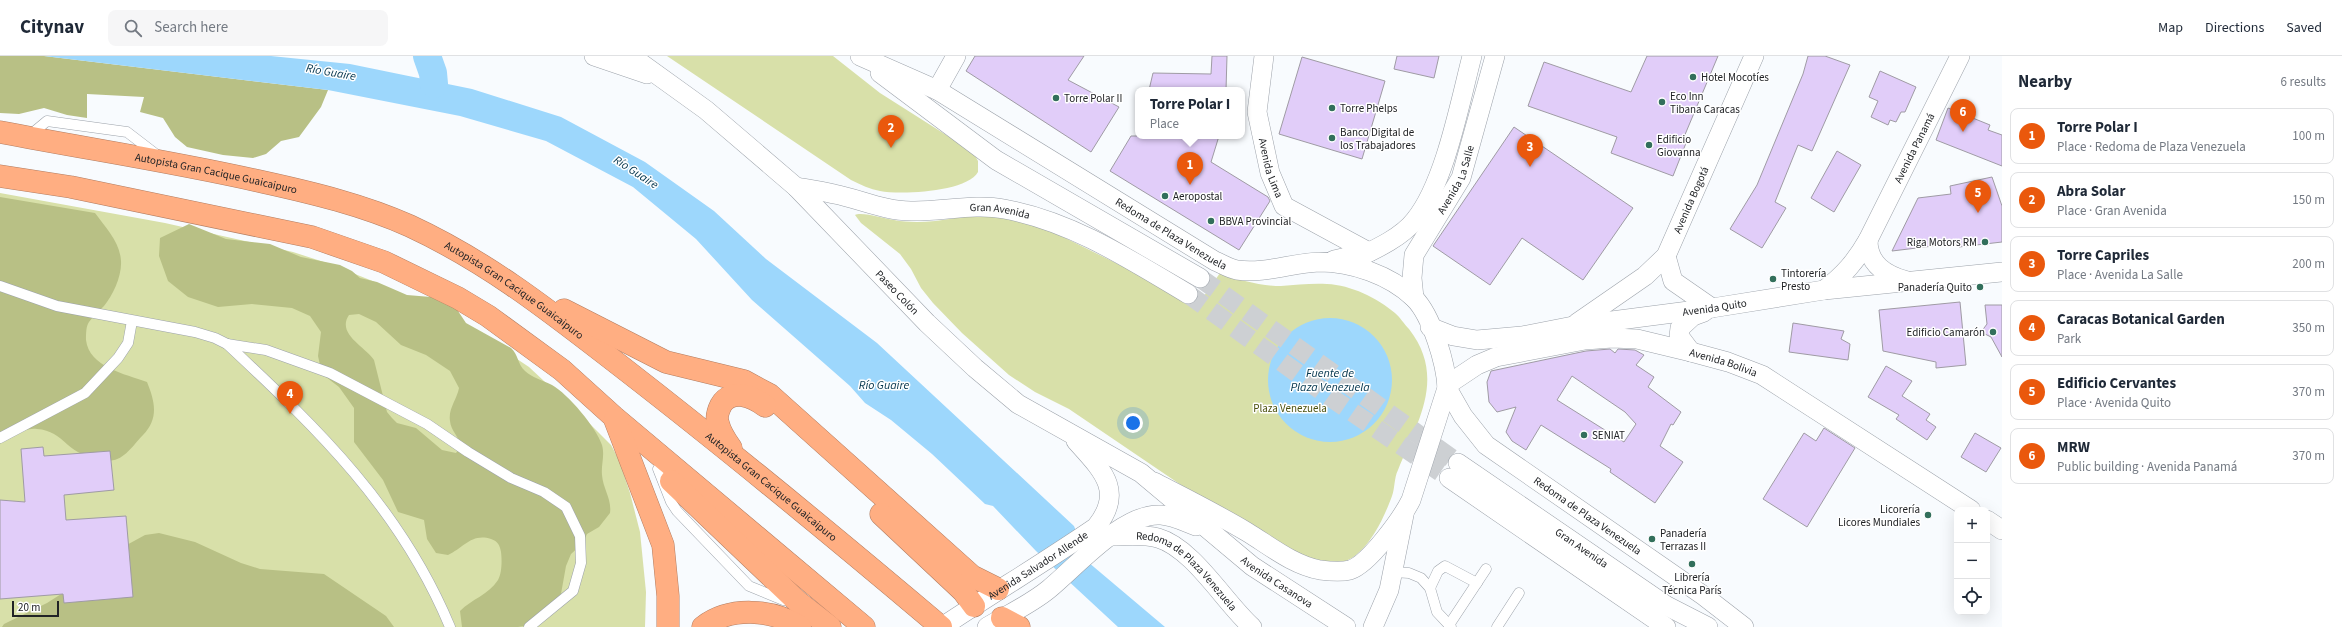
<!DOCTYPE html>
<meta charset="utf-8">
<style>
:root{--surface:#fff;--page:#f6f6f7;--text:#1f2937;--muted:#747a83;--line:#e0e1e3;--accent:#ea580c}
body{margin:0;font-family:"Source Sans 3",sans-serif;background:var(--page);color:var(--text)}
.controls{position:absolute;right:12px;bottom:12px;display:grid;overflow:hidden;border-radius:8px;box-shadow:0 4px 16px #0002}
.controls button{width:36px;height:36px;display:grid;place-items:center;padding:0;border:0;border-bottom:1px solid var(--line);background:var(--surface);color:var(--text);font:20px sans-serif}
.scale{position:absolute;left:12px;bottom:10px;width:47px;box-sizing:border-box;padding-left:4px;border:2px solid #212326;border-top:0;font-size:11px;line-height:14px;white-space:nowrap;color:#212326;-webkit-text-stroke:3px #fff;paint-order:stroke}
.you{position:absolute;left:1133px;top:367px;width:14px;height:14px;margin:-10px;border:3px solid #fff;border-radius:50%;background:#1a73e8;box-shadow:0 0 0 6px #1a73e833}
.badge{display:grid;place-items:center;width:26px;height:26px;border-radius:50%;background:var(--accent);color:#fff;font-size:13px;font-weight:700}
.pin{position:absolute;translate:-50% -33px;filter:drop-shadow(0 1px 2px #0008)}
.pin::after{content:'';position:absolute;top:21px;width:14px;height:12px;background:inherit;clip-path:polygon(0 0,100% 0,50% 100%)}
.popup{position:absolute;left:1135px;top:31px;width:110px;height:52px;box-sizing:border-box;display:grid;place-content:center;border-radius:8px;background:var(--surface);filter:drop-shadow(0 1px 3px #0005);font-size:13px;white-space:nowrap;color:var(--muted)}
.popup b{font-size:15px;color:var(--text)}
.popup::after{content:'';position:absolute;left:50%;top:100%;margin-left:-8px;border:8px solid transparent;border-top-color:var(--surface)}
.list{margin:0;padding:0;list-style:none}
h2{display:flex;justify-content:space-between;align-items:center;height:52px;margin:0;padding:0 16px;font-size:17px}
h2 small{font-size:13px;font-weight:400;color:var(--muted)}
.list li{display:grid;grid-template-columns:26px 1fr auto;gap:12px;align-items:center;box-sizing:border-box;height:56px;margin:0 8px 8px;padding:0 8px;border:1px solid var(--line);border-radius:8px}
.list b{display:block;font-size:15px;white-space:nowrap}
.list p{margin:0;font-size:13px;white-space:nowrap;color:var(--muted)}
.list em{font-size:13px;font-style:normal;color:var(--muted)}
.icon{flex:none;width:22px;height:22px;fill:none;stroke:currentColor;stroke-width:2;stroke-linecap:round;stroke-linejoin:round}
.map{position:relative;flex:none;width:2002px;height:571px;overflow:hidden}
header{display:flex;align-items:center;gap:24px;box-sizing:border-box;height:56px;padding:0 20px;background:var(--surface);border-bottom:1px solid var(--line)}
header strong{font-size:19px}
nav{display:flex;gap:22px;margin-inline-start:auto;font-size:14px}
.search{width:280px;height:36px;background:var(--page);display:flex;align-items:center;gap:10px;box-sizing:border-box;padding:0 14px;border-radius:8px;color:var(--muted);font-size:15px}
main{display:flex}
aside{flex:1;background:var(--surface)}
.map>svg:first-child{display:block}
.green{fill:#d8e0a9}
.forest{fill:#b8c085;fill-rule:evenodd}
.water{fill:#9dd7fc}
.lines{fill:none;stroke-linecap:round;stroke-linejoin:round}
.river{stroke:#9dd7fc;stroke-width:28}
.building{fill:#e1cdf9;stroke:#9f9ba4;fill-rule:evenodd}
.street-tunnel{stroke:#cdd0d3;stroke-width:19;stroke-dasharray:19 10;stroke-linecap:butt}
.lane-casing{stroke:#9ca2aa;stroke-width:11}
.street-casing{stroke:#9ca2aa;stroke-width:20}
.highway-casing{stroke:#b17d62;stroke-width:23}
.lane{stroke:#fff;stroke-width:10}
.street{stroke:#fff;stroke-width:19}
.highway{stroke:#ffae82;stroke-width:22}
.poi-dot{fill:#326f5b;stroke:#fff;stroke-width:1.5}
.labels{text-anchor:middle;stroke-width:3;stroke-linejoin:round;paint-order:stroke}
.poi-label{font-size:11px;fill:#212326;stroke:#fff;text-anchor:start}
.street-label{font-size:11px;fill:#212326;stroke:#fff}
.park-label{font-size:11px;fill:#4e5310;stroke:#fff}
.water-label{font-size:12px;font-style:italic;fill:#02344c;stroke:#fff}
</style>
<header>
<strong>Citynav</strong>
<div class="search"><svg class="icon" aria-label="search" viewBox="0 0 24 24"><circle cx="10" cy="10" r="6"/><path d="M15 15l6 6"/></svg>Search here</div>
<nav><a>Map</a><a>Directions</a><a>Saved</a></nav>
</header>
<main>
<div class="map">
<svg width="2002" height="571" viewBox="0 0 2002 571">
<rect width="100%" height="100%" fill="#f8fbfe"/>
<!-- green -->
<g class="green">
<path d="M667,0h166l47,37 93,59 5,9v11c-11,20 -77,23 -98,19 -10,-2 -19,-6 -29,-11z"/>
<path d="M0,137l165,30 128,29 37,12 45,18 124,65 30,20 62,58 20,20 8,15 11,33 10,39 6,60 -1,35h-645z"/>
<path d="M991,155l40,10 107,53 57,35 25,-36c18,7 41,13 61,13 15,-1 31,-3 46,-2 24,1 50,14 68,29 5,4 9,11 14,16 38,49 8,93 -11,141 -4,8 -3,18 -6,26 -8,22 -27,65 -55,67 -12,1 -23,-2 -35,-6l-121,-72 -112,-76 -34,-17 -26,-17 -47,-42 -29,-30 -12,-15 -10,-19 -11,-15 -39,-31 -6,-8c6,-4 31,4 39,5 33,6 64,-3 97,-9z"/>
</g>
<!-- forest -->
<g class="forest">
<path d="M0,0h44l284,34 -7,17 -22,30 -18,4 -15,13 -13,4 -30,-3 -36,-8 -12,-10 -12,-19 -23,-6 4,-15 -57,-3v24l-20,-3 -23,-7 -25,6 -19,-1z"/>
<path d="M0,141l95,16c11,15 25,29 26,48 1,15 -8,34 -17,45 -5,5 -11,10 -15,16 -3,4 -3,12 -3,18 3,27 39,34 61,42 8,20 12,36 -4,53 -16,17 -22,31 -48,24 -10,-3 -19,-7 -27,-14 -10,-9 -17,-15 -31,-16 -13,-2 -26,9 -37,14z"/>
<path d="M189,168l37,15 44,5 31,13 39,8 12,6 8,7 17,4 30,13 24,2 25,11 10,15 45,25c7,6 7,17 14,23 8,7 17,9 27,14 16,9 44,42 50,60 3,11 -1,19 0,30 1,14 10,24 8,38l-11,14 -12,7 -5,10 -11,10 -5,12 -7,39 -17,18 -24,4h-56l-2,-16c12,-12 28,-16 38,-31 4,-7 4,-20 3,-28 -1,-6 -3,-11 -10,-13 -20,-6 -27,9 -43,16l-12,-2 -9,-14 -3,-19 -26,-8 -15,-32 -29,-38v-34l-15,-21 -17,-13 -4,-18 3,-24 -11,-16 -18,-8 -40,-4 -34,3 -30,-10 -20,-16 -9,-25 1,-18zM359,258l17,8 25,23 25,10 24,16 9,17c-2,11 -11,21 -9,33 1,13 16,19 6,32l-14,-3 -26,-22 -19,-5 -5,-5 -5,-6 -13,-52c-8,-13 -38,-26 -25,-45z"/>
<path d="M159,477l36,9 46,21 19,6 64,5 62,42 8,11h-392l2,-3 43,-21 63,-40 13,-16 22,-12z"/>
</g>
<!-- water -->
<g class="water">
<path d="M44,0h227l79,8 122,25 89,28 84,45 69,49 52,48 111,84 197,183 14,36 77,65h-47l-82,-76 -43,-45 -8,-2 -53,-50 -41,-34 -26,-17 -15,-17 -98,-86 -56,-61 -63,-52 -87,-46 -86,-25 -132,-26z"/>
<circle cx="1330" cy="324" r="62"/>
</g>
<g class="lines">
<!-- river -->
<path class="river" d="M427,0l6,17 1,11"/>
</g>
<!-- building -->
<g class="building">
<path d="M975,0h109l-16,24 51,27 -28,45 -125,-81z"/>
<path d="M1212,0h15l-1,34h-77l4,-17 58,1z"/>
<path d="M1397,0h42l-5,22 -40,-9z"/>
<path d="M1647,0h71l-34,81 4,1 -15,38 -62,-23 6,-16 -89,-31 16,-44 87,30z"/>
<path d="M1808,0h17l25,9 -38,86 -14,-6 -23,57 11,6 -24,40 -32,-19 27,-44 46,-111z"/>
<path d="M1302,1l83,24 -23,78 -83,-25z"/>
<path d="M1880,15l36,16 -11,25h-4l-5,10 -6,-2 -2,5 -17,-8 7,-16 -9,-4z"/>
<path d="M1948,52l42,17 -2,5 14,5v31l-66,-26z"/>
<path d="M1514,71l119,81 -50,72 -61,-42 -32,47 -57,-39z"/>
<path d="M1131,80h88l-8,26 57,35 2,4 -31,49 -129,-79z"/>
<path d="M1837,95l24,14 -27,47 -23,-14z"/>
<path d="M1992,121l10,29v36l-43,5 -1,-4 -66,8 26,-53 33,-4 -1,-8z"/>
<path d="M1960,246l6,63 -30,3v-6l-53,-11 -4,-41z"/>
<path d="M1985,249h17v52l-11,-20 -10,-5 6,-8z"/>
<path d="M1793,267l51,8 -3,8 9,5 -2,16 -59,-8z"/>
<path d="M1610,293l5,4 3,-4 17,1 9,5 -8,10 18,12 -6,10 33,25 -8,13 -2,-1 -11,22 23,16 -28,41 -45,-31 1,-3 -70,-44 -15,25 -14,-9 -6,-9 10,-25 -19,5 -8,-10 -2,-20 4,-11 95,-20zM1572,320l53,36 11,12 -12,18 -67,-42z"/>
<path d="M1886,310l26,15 -10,15 28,18 -4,6 10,7 -9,13 -31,-21 3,-4 -31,-18z"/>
<path d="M1824,372l31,20 -48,79 -44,-28 41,-66 12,8z"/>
<path d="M1975,377l26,15 -15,24 -25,-15z"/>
<path d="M43,391l1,9 66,-5 4,39 -50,5 2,25 60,-4 7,81 -69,6 -1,-9 -63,5v-99l25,2 -4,-53z"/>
</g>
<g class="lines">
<!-- street-tunnel -->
<g class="street-tunnel">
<path d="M1200,222l258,185"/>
<path d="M1188,238l142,103 119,81"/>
</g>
<!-- lane casing -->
<g class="lane-casing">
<g id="lane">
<path d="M29,80l18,-15 80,11 30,23"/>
<path d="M0,230l57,20 138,26 20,6 12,6c92,86 174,165 223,283"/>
<path d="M227,288l39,6 64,23 97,51 41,28 43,26 33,14 22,15 14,29 1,27 -8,28 -44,36"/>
<path d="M0,382l85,-45 33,-35 10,-15 4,-22"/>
<path d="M658,413l13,33 6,9 72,75 34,14 8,1"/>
<path d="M1393,516l16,1 12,5 9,10 7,24 14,15"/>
<path d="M1430,532l8,-17 7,-5 32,17"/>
<path d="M1449,569l37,-56"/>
<path d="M1497,571l22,-34"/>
</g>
</g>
<!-- street casing -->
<g class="street-casing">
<g id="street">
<path d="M594,0l53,18"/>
<path id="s1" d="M631,0l75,54 90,77 131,136 48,45 43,36 123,69 111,93 94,61"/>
<path id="s2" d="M860,0l77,34 278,171c7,3 15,8 22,9 27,4 55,-7 82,-8 33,0 71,13 95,36 18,18 32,66 33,90l-36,112c-9,18 -42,64 -61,70 -8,2 -22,1 -30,0 -27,-5 -50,-24 -73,-38 -30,-18 -62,-34 -93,-50"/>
<path id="s3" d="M1264,0l-7,56 13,61 14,33 85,46 -35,8"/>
<path d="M880,17l116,87 204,118"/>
<path d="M937,34l19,-34"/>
<path id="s4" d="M796,131c12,2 26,4 38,7 26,5 50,17 77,17 30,1 63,-8 93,-2 67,12 127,51 184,85"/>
<path d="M1868,184c0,24 17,35 39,41"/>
<path d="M1666,200l7,25 39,27"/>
<path d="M1357,202c19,-9 45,-21 58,-38 30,-37 45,-118 57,-164"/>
<path id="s5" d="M1824,234c20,-15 32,-29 44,-50l92,-184"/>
<path id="s6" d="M1414,242l-2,-20 2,-23 47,-77 34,-122"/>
<path id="s7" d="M1577,267l68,-47 21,-20 88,-200"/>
<path id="s8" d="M1430,271l23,9 24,4 45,-4 51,-10 139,-18 112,-18 178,-18"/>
<path d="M1691,296l-12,-16 1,-8 13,-12 11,-4"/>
<path id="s9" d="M1447,329l30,-20 19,-8 89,-17 27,-2 25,1 54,13 37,10 34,13 209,135"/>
<path id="s10" d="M1447,332l16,28 23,29 218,151 40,31"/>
<path id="s11" d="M1458,407l209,143 41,21"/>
<path d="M1449,422l217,149"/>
<path d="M1987,464l15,10"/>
<path id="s12" d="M1112,480c15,0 31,-2 46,2 35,10 67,65 94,89"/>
<path id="s13" d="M942,571c51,-34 103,-65 154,-100 29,-36 6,-57 -20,-86"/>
<path d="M987,571c20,-12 44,-23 62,-38 28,-23 75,-77 112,-74 13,1 24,7 35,11"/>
<path d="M1373,571l16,-37 15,-75"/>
</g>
</g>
<!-- highway casing -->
<g class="highway-casing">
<g id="highway">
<path id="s14" d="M0,76c88,17 176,30 263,50 50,11 100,23 147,44 82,38 147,91 217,145 107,83 211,169 314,256"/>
<path d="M0,120l71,11 241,50 72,25 74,36 30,18 74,54 52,47 250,210"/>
<path d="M564,254l102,52 78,19 26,14 202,181 26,13"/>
<path d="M615,364l48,125 5,51v31"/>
<path d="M731,392c-5,-7 -11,-16 -13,-25 -2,-6 0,-12 3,-18 10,-17 31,-9 44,1"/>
<path d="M671,425l127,121 32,25"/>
<path d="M881,458l82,77 11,15"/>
<path d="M1002,562l17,9"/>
<path d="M703,571c27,-21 69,-18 97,0"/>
</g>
</g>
<!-- lane -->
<use href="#lane" class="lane"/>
<!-- street -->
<use href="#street" class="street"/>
<!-- highway -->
<use href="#highway" class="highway"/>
</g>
<!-- markers -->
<g class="poi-dot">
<circle cx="1693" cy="21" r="4"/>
<circle cx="1056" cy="42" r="4"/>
<circle cx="1662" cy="46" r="4"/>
<circle cx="1332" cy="52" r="4"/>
<circle cx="1332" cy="82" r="4"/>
<circle cx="1649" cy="89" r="4"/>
<circle cx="1165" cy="140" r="4"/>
<circle cx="1211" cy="165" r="4"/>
<circle cx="1985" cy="186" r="4"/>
<circle cx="1773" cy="223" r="4"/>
<circle cx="1980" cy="231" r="4"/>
<circle cx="1993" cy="276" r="4"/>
<circle cx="1584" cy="379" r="4"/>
<circle cx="1928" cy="459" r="4"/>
<circle cx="1652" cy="483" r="4"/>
<circle cx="1692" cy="508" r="4"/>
</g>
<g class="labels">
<!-- poi labels -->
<g class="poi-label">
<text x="1701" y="25">Hotel Mocotíes</text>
<text x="1670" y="44">Eco Inn<tspan x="1670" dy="13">Tibana Caracas</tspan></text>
<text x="1064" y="46">Torre Polar II</text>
<text x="1340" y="56">Torre Phelps</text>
<text x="1340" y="80">Banco Digital de<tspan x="1340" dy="13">los Trabajadores</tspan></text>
<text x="1657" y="87">Edificio<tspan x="1657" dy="13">Giovanna</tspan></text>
<text x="1173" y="144">Aeropostal</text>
<text x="1219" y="169">BBVA Provincial</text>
<text x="1977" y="190" text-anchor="end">Riga Motors RM</text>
<text x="1781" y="221">Tintorería<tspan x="1781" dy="13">Presto</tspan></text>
<text x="1972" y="235" text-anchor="end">Panadería Quito</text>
<text x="1985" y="280" text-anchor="end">Edificio Camarón</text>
<text x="1592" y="383">SENIAT</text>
<text x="1920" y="457" text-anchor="end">Licorería<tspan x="1920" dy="13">Licores Mundiales</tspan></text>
<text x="1660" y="481">Panadería<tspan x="1660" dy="13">Terrazas II</tspan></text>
<text x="1692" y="525" text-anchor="middle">Librería<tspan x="1692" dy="13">Técnica París</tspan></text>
</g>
<!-- street labels -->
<g class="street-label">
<text dy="4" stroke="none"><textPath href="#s5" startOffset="170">Avenida Panamá</textPath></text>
<text dy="4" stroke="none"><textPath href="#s3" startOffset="114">Avenida Lima</textPath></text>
<text dy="4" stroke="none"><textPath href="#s14" startOffset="220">Autopista Gran Cacique Guaicaipuro</textPath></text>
<text dy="4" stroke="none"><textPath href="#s6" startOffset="130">Avenida La Salle</textPath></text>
<text dy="4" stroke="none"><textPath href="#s7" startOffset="173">Avenida Bogotá</textPath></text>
<text dy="4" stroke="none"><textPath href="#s4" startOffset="207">Gran Avenida</textPath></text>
<text dy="4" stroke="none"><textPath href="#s2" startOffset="359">Redoma de Plaza Venezuela</textPath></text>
<text dy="4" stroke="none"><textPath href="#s14" startOffset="544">Autopista Gran Cacique Guaicaipuro</textPath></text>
<text dy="4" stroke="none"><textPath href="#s1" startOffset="357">Paseo Colón</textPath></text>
<text dy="4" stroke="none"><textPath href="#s8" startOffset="289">Avenida Quito</textPath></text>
<text dy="4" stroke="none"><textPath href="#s9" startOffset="289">Avenida Bolivia</textPath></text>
<text dy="4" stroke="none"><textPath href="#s14" startOffset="868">Autopista Gran Cacique Guaicaipuro</textPath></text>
<text dy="4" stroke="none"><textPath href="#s10" startOffset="193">Redoma de Plaza Venezuela</textPath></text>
<text dy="4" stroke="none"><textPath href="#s11" startOffset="150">Gran Avenida</textPath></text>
<text dy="4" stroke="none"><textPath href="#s13" startOffset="114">Avenida Salvador Allende</textPath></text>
<text dy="4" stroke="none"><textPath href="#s12" startOffset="88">Redoma de Plaza Venezuela</textPath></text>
<text dy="4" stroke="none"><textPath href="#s1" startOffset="837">Avenida Casanova</textPath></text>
</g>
<!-- park labels -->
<g class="park-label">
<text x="1290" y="356">Plaza Venezuela</text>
</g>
<!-- water labels -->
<g class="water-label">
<text transform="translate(331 16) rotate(10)" y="4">Río Guaire</text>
<text transform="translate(636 116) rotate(33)" y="4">Río Guaire</text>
<text x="1330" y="321">Fuente de<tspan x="1330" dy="14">Plaza Venezuela</tspan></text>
<text x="884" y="333">Río Guaire</text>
</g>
</g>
</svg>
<div class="controls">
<button>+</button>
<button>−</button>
<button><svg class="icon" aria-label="locate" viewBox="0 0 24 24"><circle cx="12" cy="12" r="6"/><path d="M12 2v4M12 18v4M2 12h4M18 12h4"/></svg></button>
</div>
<div class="scale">20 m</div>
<div class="you"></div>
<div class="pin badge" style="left:1190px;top:129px">1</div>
<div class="popup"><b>Torre Polar I</b>Place</div>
<div class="pin badge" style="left:891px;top:92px">2</div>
<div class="pin badge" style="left:1530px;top:111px">3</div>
<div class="pin badge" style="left:290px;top:358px">4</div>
<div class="pin badge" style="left:1978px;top:157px">5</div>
<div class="pin badge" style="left:1963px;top:76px">6</div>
</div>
<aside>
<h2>Nearby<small>6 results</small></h2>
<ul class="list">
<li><span class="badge">1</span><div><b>Torre Polar I</b><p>Place · Redoma de Plaza Venezuela</p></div><em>100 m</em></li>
<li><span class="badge">2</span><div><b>Abra Solar</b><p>Place · Gran Avenida</p></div><em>150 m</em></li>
<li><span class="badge">3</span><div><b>Torre Capriles</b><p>Place · Avenida La Salle</p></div><em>200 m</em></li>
<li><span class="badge">4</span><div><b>Caracas Botanical Garden</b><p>Park</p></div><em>350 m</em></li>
<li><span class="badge">5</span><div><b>Edificio Cervantes</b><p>Place · Avenida Quito</p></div><em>370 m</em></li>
<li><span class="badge">6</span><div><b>MRW</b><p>Public building · Avenida Panamá</p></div><em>370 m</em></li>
</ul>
</aside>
</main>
